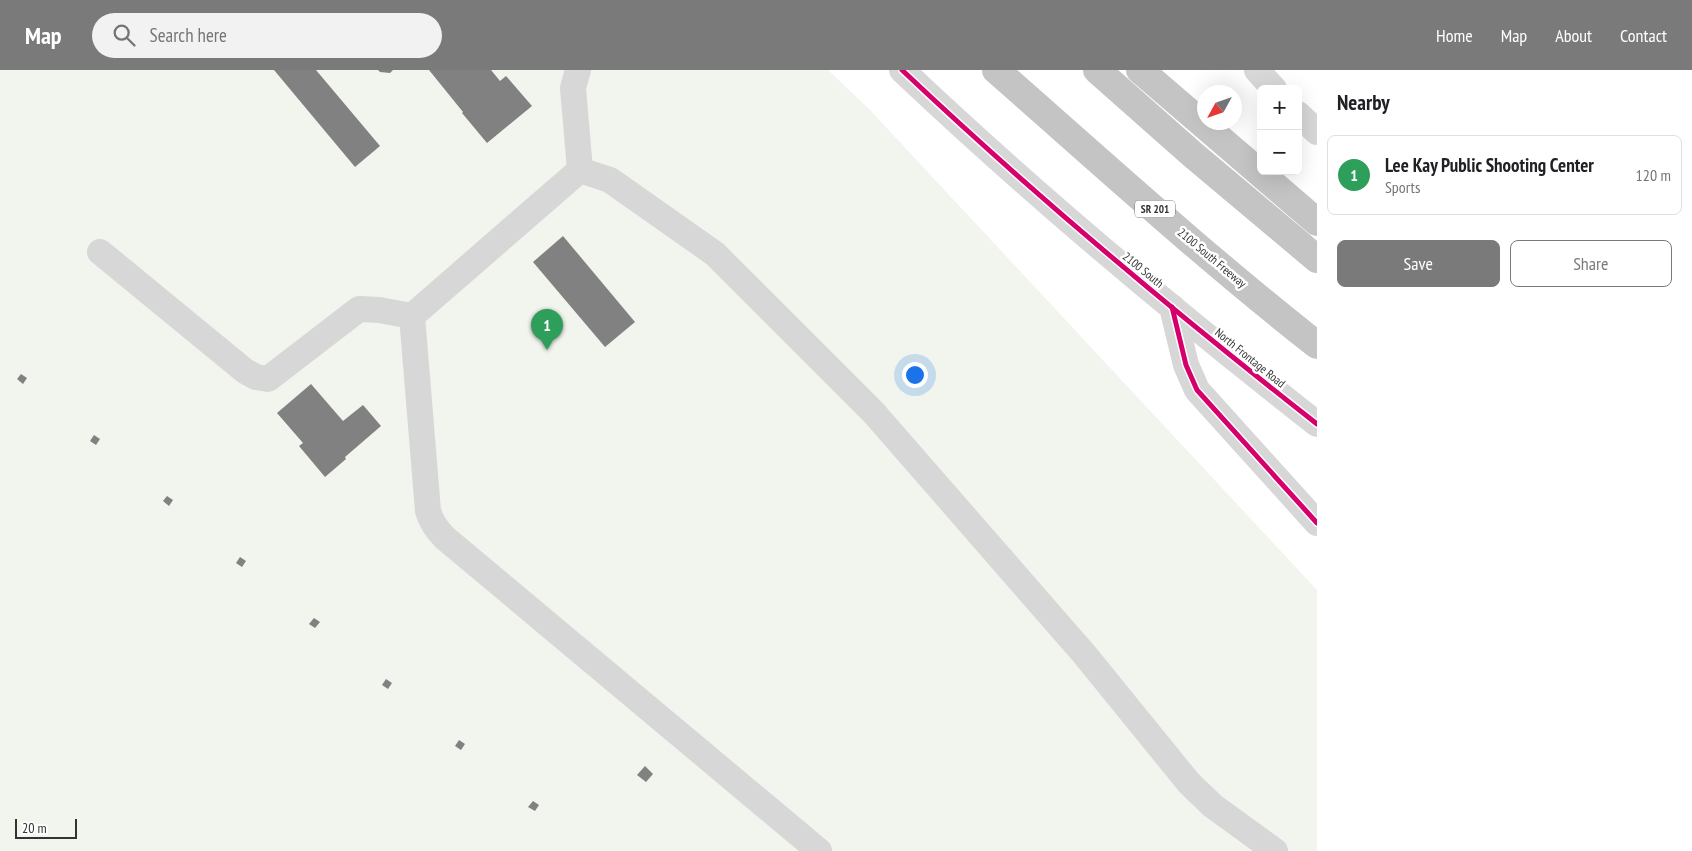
<!DOCTYPE html>
<meta charset="utf-8">
<style>
:root{--surface:#fff;--page:#f2f2f2;--text:#202124;--muted:#757577;--line:#e0e0e0;--accent:#7a7a7a}
body{margin:0;font-family:"PT Sans Narrow",sans-serif;background:var(--page);color:var(--text)}
.controls{position:absolute;right:15px;top:15px;display:grid;overflow:hidden;border-radius:8px;box-shadow:0 5px 20px #0002}
.controls button{width:45px;height:45px;display:grid;place-items:center;padding:0;border:0;border-bottom:1px solid var(--line);background:var(--surface);color:var(--text);font:25px sans-serif}
.compass{position:absolute;left:1197px;top:15px;width:45px;height:45px;border-radius:50%;background:var(--surface);box-shadow:0 5px 20px #0002;rotate:230deg}
.scale{position:absolute;left:15px;bottom:12px;width:62px;box-sizing:border-box;padding-left:5px;border:2px solid #333;border-top:0;font-size:14px;line-height:18px;white-space:nowrap;color:#333;-webkit-text-stroke:4px #fff;paint-order:stroke}
.you{position:absolute;left:914px;top:304px;width:18px;height:18px;margin:-12px;border:4px solid #fff;border-radius:50%;background:#1a73e8;box-shadow:0 0 0 8px #1a73e833}
.badge{display:grid;place-items:center;width:32px;height:32px;border-radius:50%;background:var(--accent);color:#fff;font-size:16px;font-weight:700}
.pin{position:absolute;translate:-50% -41px;filter:drop-shadow(0 1px 2px #0008)}
.pin::after{content:'';position:absolute;top:26px;width:18px;height:15px;background:inherit;clip-path:polygon(0 0,100% 0,50% 100%)}
.list{margin:0;padding:0;list-style:none}
h2{display:flex;justify-content:space-between;align-items:center;height:65px;margin:0;padding:0 20px;font-size:21px}
h2 small{font-size:16px;font-weight:400;color:var(--muted)}
.list li{display:grid;grid-template-columns:32px 1fr auto;gap:15px;align-items:center;box-sizing:border-box;height:80px;margin:0 10px 10px;padding:0 10px;border:1px solid var(--line);border-radius:8px}
.list b{display:block;font-size:19px;white-space:nowrap}
.list p{margin:0;font-size:16px;white-space:nowrap;color:var(--muted)}
.list em{font-size:16px;font-style:normal;color:var(--muted)}
.actions{display:flex;gap:10px;padding:15px 20px}
.actions a{flex:1;padding:11px 0;border:1px solid var(--accent);border-radius:8px;text-align:center;font-size:18px;color:var(--accent)}
.actions .main{background:var(--accent);color:#fff}
.icon{flex:none;width:28px;height:28px;fill:none;stroke:currentColor;stroke-width:2;stroke-linecap:round;stroke-linejoin:round}
.map{position:relative;flex:none;width:1317px;height:781px;overflow:hidden}
header{display:flex;align-items:center;gap:30px;box-sizing:border-box;height:70px;padding:0 25px;background:var(--accent);color:#fff}
header strong{font-size:24px}
nav{display:flex;gap:28px;margin-inline-start:auto;font-size:18px}
.search{width:350px;height:45px;background:var(--page);display:flex;align-items:center;gap:12px;box-sizing:border-box;padding:0 18px;border-radius:28px;color:var(--muted);font-size:19px}
main{display:flex}
aside{flex:1;background:var(--surface)}
.map>svg:first-child{display:block}
.green{fill:#f1f5ed}
.building{fill:#818181}
.lines{fill:none;stroke-linecap:round;stroke-linejoin:round}
.minor{stroke:#d7d7d7;stroke-width:26}
.highway{stroke:#c4c4c4;stroke-width:28}
.cycleway-casing{stroke:#fff;stroke-width:8}
.cycleway{stroke:#d6006c;stroke-width:5}
.labels{text-anchor:middle;stroke-width:5;stroke-linejoin:round;paint-order:stroke}
.shield{fill:#fff;stroke:#707070;stroke-width:1}
.shield-label{font-size:11px;font-weight:bold;fill:#333}
.street-label{font-size:12px;fill:#333;stroke:#fff}
</style>
<header>
<strong>Map</strong>
<div class="search"><svg class="icon" aria-label="search" viewBox="0 0 24 24"><circle cx="10" cy="10" r="6"/><path d="M15 15l6 6"/></svg>Search here</div>
<nav><a>Home</a><a>Map</a><a>About</a><a>Contact</a></nav>
</header>
<main>
<div class="map">
<svg width="1317" height="781" viewBox="0 0 1317 781">
<rect width="100%" height="100%" fill="#fff"/>
<!-- green -->
<path class="green" d="M0,0h828l41,39 448,481v261h-1317z"/>
<!-- building -->
<g class="building">
<path d="M274,0h42l64,76 -25,21z"/>
<path d="M378,0h15l-3,3 -10,-1z"/>
<path d="M429,0h62l9,11 6,-5 26,30 -45,37 -25,-30 1,-1z"/>
<path d="M563,166l72,86 -30,25 -72,-85z"/>
<path d="M21,304l6,4 -4,6 -6,-5z"/>
<path d="M311,314l32,37 20,-16 18,21 -36,31 1,2 -21,18 -26,-31 4,-3 -26,-30z"/>
<path d="M94,365l6,4 -4,6 -6,-4z"/>
<path d="M167,426l6,4 -4,6 -6,-5z"/>
<path d="M240,487l6,4 -4,6 -6,-4z"/>
<path d="M314,548l6,4 -5,6 -6,-4z"/>
<path d="M386,609l6,4 -4,6 -6,-4z"/>
<path d="M459,670l6,4 -4,6 -6,-4z"/>
<path d="M645,696l8,8 -7,8 -9,-7z"/>
<path d="M533,731l6,4 -4,6 -7,-4z"/>
</g>
<g class="lines">
<!-- minor -->
<g class="minor">
<path d="M578,0l-5,18 7,82 -168,146 16,195c3,11 9,19 17,27l374,313"/>
<path d="M902,0c132,125 272,242 415,354"/>
<path d="M1257,0l17,19"/>
<path d="M1298,44l19,18"/>
<path d="M580,100l30,10 105,74 159,159 211,242 104,128 24,23 62,45"/>
<path d="M100,182l145,119 11,6 12,2 91,-70 20,1 33,6"/>
<path d="M1172,237l14,58 11,25 120,133"/>
</g>
<!-- highway -->
<g class="highway">
<path d="M996,0c106,93 210,188 321,275"/>
<path d="M1097,0l95,84 125,105"/>
<path d="M1140,0l177,152"/>
</g>
<!-- cycleway casing -->
<g class="cycleway-casing">
<g id="cycleway">
<path d="M902,0c132,125 272,242 415,354"/>
<path d="M1172,237l14,58 11,25 120,133"/>
</g>
</g>
<!-- cycleway -->
<use href="#cycleway" class="cycleway"/>
</g>
<g class="labels">
<!-- shield labels -->
<rect class="shield" x="1135" y="130.5" width="40" height="17" rx="4"/>
<g class="shield-label">
<text x="1155" y="143">SR 201</text>
</g>
<!-- street labels -->
<g class="street-label">
<text transform="translate(1212 188) rotate(40)" y="4">2100 South Freeway</text>
<text transform="translate(1143 200) rotate(39)" y="4">2100 South</text>
<text transform="translate(1250 288) rotate(39)" y="4">North Frontage Road</text>
</g>
</g>
</svg>
<div class="controls">
<button>+</button>
<button>−</button>
</div>
<svg class="compass" viewBox="-18 -18 36 36"><path d="M0-13l5 13h-10z" fill="#e53935"/><path d="M0 13l5-13h-10z" fill="#757577"/></svg>
<div class="scale">20 m</div>
<div class="you"></div>
<div class="pin badge" style="left:547px;top:280px;background:#2e9e5b">1</div>
</div>
<aside>
<h2>Nearby<small></small></h2>
<ul class="list">
<li><span class="badge" style="background:#2e9e5b">1</span><div><b>Lee Kay Public Shooting Center</b><p>Sports</p></div><em>120 m</em></li>
</ul>
<div class="actions"><a class="main">Save</a><a>Share</a></div>
</aside>
</main>
